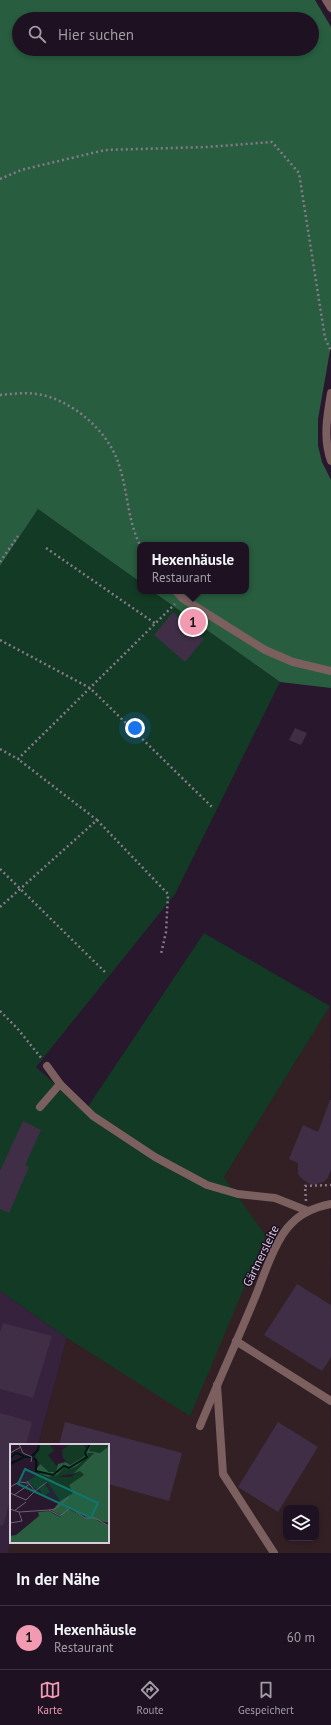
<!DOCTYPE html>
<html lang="de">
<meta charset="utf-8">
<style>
:root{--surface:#1e1122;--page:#261a2a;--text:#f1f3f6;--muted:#a19da5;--line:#3c3140;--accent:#f19ab1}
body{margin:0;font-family:"PT Sans",sans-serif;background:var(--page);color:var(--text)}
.controls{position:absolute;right:12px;bottom:12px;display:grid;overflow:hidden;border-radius:8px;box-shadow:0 2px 6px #0003}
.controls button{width:36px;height:36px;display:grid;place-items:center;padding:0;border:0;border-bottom:1px solid var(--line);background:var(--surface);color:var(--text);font:20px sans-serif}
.you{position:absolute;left:135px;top:728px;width:14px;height:14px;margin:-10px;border:3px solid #fff;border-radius:50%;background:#1a73e8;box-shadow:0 0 0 6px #1a73e833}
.badge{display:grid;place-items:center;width:26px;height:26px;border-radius:50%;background:var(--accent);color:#111;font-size:13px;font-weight:700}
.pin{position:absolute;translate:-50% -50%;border:2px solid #fff;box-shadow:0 1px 4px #0006}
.popup{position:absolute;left:137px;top:542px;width:112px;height:52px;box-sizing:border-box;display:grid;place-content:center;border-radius:8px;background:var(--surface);filter:drop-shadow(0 1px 3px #0005);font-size:13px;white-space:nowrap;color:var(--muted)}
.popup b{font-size:15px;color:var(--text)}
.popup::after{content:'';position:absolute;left:50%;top:100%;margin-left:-8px;border:8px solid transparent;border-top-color:var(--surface)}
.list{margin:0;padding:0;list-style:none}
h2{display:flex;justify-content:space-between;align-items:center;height:52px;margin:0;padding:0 16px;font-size:17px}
h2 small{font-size:13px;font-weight:400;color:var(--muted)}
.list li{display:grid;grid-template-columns:26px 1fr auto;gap:12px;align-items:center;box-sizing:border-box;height:64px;padding:0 16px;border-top:1px solid var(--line)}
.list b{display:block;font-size:15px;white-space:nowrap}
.list p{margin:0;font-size:13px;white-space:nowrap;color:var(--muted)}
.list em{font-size:13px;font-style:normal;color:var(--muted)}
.icon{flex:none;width:22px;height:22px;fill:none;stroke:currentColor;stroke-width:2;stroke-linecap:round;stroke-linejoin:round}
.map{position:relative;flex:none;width:331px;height:1553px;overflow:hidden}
.search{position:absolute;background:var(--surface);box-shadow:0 2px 6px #0003;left:12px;right:12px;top:12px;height:44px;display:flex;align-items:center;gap:10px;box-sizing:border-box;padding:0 14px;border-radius:22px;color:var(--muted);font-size:15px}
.sheet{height:116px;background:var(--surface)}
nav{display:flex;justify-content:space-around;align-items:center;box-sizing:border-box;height:56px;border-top:1px solid var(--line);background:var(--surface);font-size:11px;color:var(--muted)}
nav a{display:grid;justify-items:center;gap:2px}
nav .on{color:var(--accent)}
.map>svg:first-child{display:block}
.built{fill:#36223d}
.industrial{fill:#332024;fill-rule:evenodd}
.green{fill:#133a24}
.forest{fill:#285e3f;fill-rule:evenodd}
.building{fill:#3f2e46}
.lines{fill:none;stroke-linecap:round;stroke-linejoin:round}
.path{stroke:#87798b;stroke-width:2.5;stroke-dasharray:2 3;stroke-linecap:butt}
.service{stroke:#7b605f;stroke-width:8}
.minor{stroke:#7b605f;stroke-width:8}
.labels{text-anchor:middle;stroke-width:3;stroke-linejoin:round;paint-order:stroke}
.street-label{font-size:12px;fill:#d8cddc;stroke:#1e0e23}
.inset-river{fill:none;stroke:#001414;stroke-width:2}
.inset-road{fill:none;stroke:#6e6073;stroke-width:1}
.view{fill:#0f766e;fill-opacity:0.15;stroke:#0f766e;stroke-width:2}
.inset-edge{fill:none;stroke:#d8cddc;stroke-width:2}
</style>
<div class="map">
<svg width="331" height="1553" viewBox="0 0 331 1553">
<rect width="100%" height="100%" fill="#28172d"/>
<!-- built -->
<path class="built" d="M0,1291l67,47 -29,107h-27v96l-3,12h-8z"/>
<!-- industrial -->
<path class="industrial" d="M330,1006l1,547h-323l3,-12 97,1v-97h-70l29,-107 123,77 75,-179 -41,-59zM286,1508h30v30h-30z"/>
<!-- green -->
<path class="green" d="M38,509l102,73v9h12l128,91 -105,212 -139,173 49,44 119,-178 126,73 -106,171 42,59 -76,180 -123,-78 -67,-47v-725z"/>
<!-- forest -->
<path class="forest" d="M0,0h315l16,27v318l-13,74v27l4,16 9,18v208l-51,-6 -128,-91h94v-46h-106v37l-102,-73 -38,57zM19,19h293v30h-293z"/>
<!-- building -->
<g class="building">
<path d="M173,612l31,27 -19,23 -31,-27z"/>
<path d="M295,728l12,5 -6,12 -12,-5z"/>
<path d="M330,1100h1v70l-4,9 -4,3 -11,3 -10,-6 -4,-5v-11l-9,-4 14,-34 15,7z"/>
<path d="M23,1121l18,9 -16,35 4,2 -20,46 -9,-4v-38z"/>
<path d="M297,1284l34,21v52l-9,14 -58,-36z"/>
<path d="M3,1323l49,13 -19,62 -33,-9v-57z"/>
<path d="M0,1413l32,9 -6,23h-15v52l-8,29 -3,-1z"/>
<path d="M65,1422l117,31 -13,48 -61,-17v-39h-49z"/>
<path d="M278,1422l40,25 -40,65 -40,-25z"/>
</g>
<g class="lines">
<!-- path -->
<g class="path">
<path d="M0,179l21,-9 84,-20 102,-3 65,-5 27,31 26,165 6,13"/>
<path d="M0,395c12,-1 25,-3 37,-1 34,5 70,36 81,68 10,28 9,57 22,83"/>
<path d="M46,548l110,76"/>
<path d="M0,562l18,-26"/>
<path d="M0,640l90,48 122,119"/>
<path d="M0,749l18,10 157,-155"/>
<path d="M97,820l71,74 -2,38 -5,22"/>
<path d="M0,869l105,103"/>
<path d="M0,907l97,-87 -79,-61"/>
<path d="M0,1011l17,17 25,31"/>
<path d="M306,1201l-1,-15 26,-1"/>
</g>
<!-- service -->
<g class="service">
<path d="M176,591l6,7 83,52 28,12 38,9"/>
<path d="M40,1107l20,-23"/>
<path d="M217,1385l6,89 51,79"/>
</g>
<!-- minor -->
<g class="minor">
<path d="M326,0l5,8"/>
<path d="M331,393c-4,23 -8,46 0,68"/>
<path d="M47,1066l13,18 33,32 62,41 52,28 31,9 37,4 33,13"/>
<path d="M236,1341l95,60"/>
<path d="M200,1426c18,-44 38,-87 56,-131 8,-20 20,-57 35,-71 11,-12 25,-17 40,-20"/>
</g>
</g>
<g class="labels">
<!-- street labels -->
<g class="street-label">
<text transform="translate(261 1256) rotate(-64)" y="4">Gärtnersleite</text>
</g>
</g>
<!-- overview -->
<g transform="translate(10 1444)">
<rect width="99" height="99" fill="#28172d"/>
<path d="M29,0h11l4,7 -6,4 11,14 -3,3 -5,1 -9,-5 -7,-12zM60,0h13l4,5 -2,7 -15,9 -7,-7 -1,-8zM81,0h18v2l-9,7 -12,-2zM76,9h8l-21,21 -9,1 -5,2h11l10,-6 5,5 -16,9 5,8 -14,8 -13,-20 -3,2 6,9 -6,4 -6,-8h-4l-6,-7 12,-8 8,4 9,-2 7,-7 10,-1z" fill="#133a24"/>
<path d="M79,0h2l-2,7 11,2 9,-7v77l-21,-5 -18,-10 -8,8 -10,-5 8,-10 13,-8 -4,-8 15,-10 -4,-4 -7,3 21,-21h-7l1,3 -11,10 -7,3 -6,-1 -7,7 -9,2 -13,-6 5,-7 9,8h7l2,-8 8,-2 4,3 15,-9 -1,-3zM59,65l16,9h7l17,8v17h-99v-7l6,-1 23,-19 -1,-4 11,-1 11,6z" fill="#285e3f"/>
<path class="inset-river" d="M22,12l6,-6 1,-6M0,14l6,-5 8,3M0,20l14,-7h7l5,3v11l17,4 11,-9 5,2 18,-11 -2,-4 5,-9"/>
<path class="inset-road" d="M9,0l4,9 9,4 -1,5M0,9l11,-6M0,43l9,-5 9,1M25,47l12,-9M0,49l16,7 9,-9 -8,-10M4,51l16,-11M0,65l9,3 30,-2 6,-1 14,-12M39,66l11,6 10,-8 15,10h10l14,8M4,67l12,-9M0,79l12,-2 -3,-9"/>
<path class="view" d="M15,25l73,34 -7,15 -73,-34z"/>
<rect width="99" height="99" class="inset-edge"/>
</g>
</svg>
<div class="controls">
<button><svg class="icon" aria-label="layers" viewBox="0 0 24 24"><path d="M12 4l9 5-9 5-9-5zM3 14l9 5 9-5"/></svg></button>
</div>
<div class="you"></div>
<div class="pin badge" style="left:193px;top:622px">1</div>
<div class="popup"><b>Hexenhäusle</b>Restaurant</div>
<div class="search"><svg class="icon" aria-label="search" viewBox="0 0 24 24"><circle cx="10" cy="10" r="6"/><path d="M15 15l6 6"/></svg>Hier suchen</div>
</div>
<section class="sheet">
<h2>In der Nähe<small></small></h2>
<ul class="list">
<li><span class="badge">1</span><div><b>Hexenhäusle</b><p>Restaurant</p></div><em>60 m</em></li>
</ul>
</section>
<nav>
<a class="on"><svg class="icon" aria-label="map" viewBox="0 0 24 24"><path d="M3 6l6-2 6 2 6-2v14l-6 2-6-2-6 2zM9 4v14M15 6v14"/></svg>Karte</a>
<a><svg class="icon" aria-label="directions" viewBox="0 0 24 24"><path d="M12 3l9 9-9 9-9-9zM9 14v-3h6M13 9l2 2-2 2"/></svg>Route</a>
<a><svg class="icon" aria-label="saved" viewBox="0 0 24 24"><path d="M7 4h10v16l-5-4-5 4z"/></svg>Gespeichert</a>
</nav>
